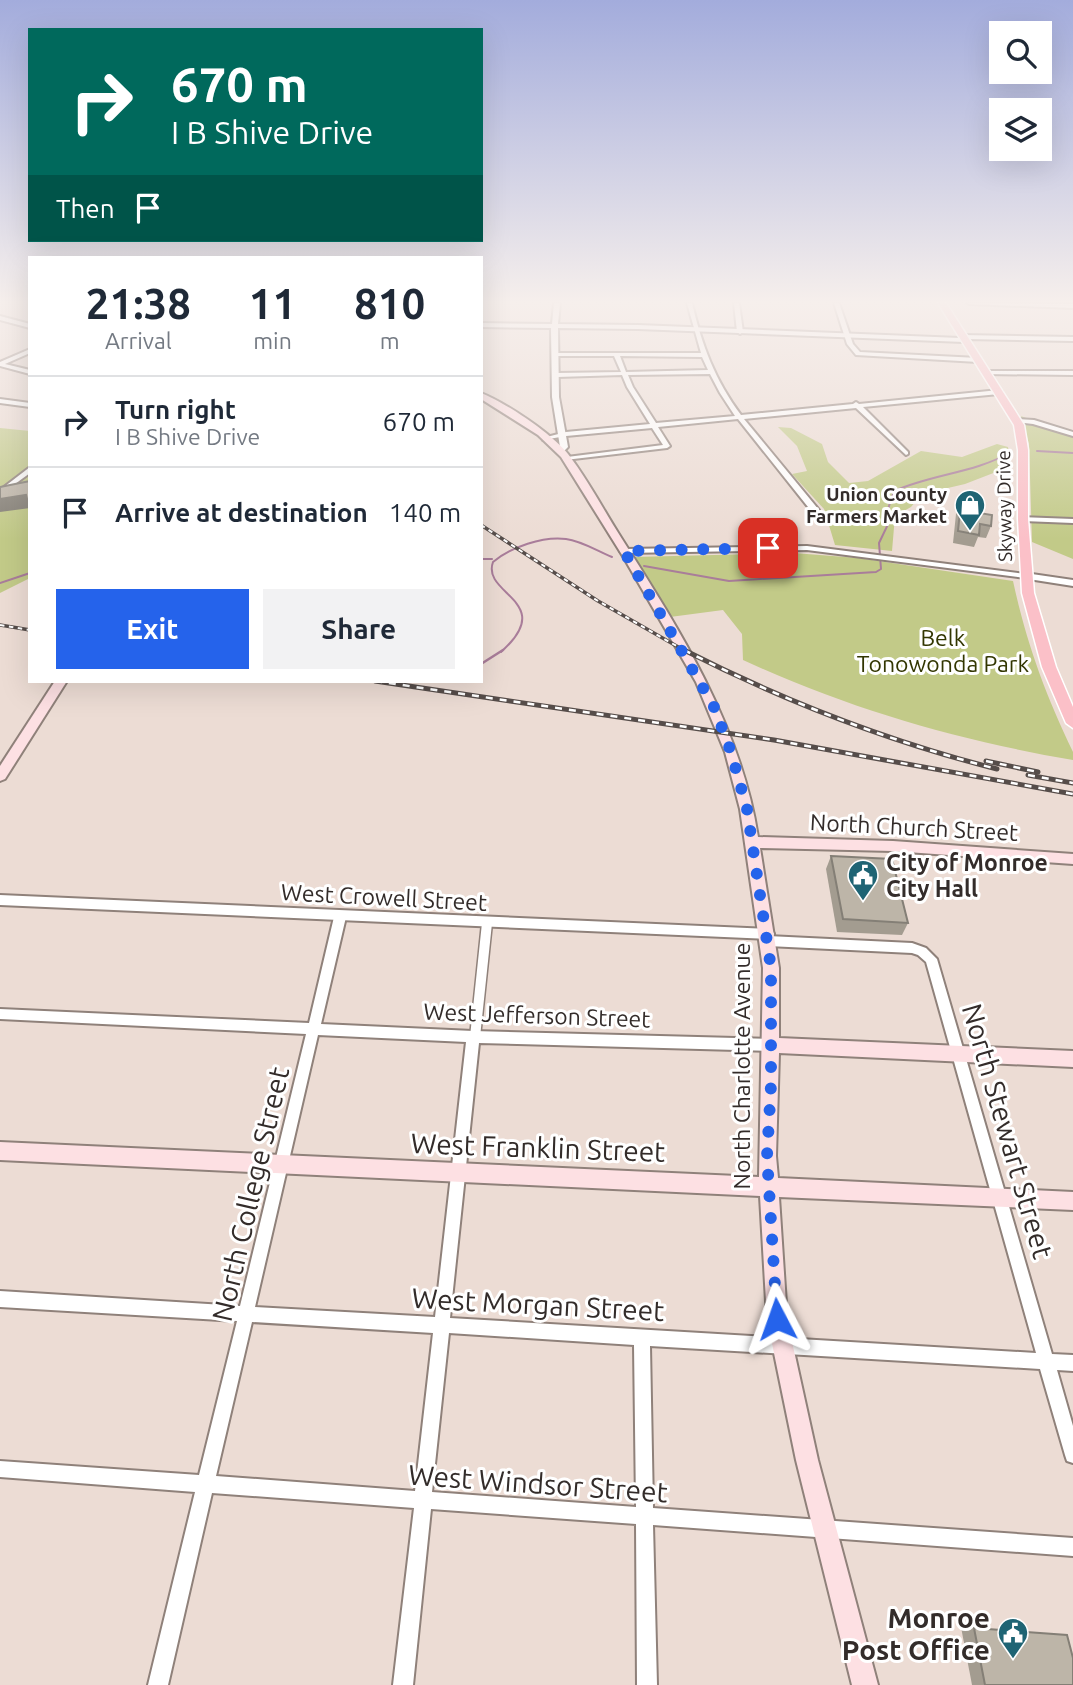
<!DOCTYPE html>
<html lang="en">
<head>
<meta charset="utf-8">
<style>
	:root { --surface:#fff; --page:#f2f2f3; --text:#1f2937; --muted:#747a83; --line:#e0e1e3; --accent:#2563eb }
	body { margin:0; font-family:Ubuntu,sans-serif; background:var(--page); color:var(--text); height:100vh; display:flex; flex-direction:column; font-size:26px; white-space:nowrap }
	* { box-sizing:border-box; margin:0 }
	p { font-size:23px; color:var(--muted) }
	.icon { flex:none; width:38px; height:38px; fill:none; stroke:currentColor; stroke-width:2; stroke-linecap:round; stroke-linejoin:round }
	.map { position:relative; flex:1; overflow:hidden }
	.sheet { position:absolute; left:28px; top:256px; width:455px; height:427px; display:flex; flex-direction:column; background:var(--surface); border-radius:0px; box-shadow:0 7px 28px #0002 }
	.sheet>* { flex:none }
	.hud { position:absolute; left:28px; top:28px; width:455px; height:214px; border-radius:0px; box-shadow:0 7px 28px #0002; background:#00695c; color:#fff; overflow:hidden }
	.fabs { position:absolute; left:989px; top:21px; display:grid; gap:14px }
	.fabs a { display:grid; place-items:center; width:63px; height:63px; border-radius:0px; background:var(--surface); box-shadow:0 7px 28px #0002; font-size:35px }
	.pin { position:absolute; display:grid; place-items:center; width:60px; height:60px; color:#fff; margin:-30px; border-radius:14px; box-shadow:0 4px 10px #0006 }
	.me { position:absolute; width:77px; margin:-38px; rotate:356deg; stroke-linejoin:round; filter:drop-shadow(0 0 5px #0008) }
	.turn { display:flex; align-items:center; gap:24px; height:147px; padding:0 28px; font-size:32px }
	.turn .icon { width:91px; height:91px; stroke-width:2.5 }
	.turn b { display:block; font-size:49px; line-height:60px }
	.then { display:flex; align-items:center; height:66px; padding:0 28px; background:#0003; gap:14px; font-size:26px }
	.eta { display:flex; justify-content:space-evenly; align-items:center; height:119px; text-align:center }
	.eta b { font-size:42px; font-weight:600; line-height:49px }
	.action { display:flex; gap:14px; margin-top:auto; padding:14px 28px }
	.action a { flex:1; height:80px; border-radius:0px; background:var(--accent); color:#fff; font-size:28px; font-weight:600; line-height:80px; text-align:center }
	.action a+a { background:var(--page); color:var(--text) }
	ul { padding:0; list-style:none }
	li { display:flex; align-items:center; gap:21px; height:91px; padding:0 28px; border-top:2px solid var(--line) }
	li div { flex:1 }
	li b { display:block; font-size:26px }
	li em { font-style:normal }
	.map>svg:first-child { display:block }
</style>
</head>
<body>
<div class="map">
<svg width="1073" height="1685" viewBox="0 0 1073 1685">
	<rect width="100%" height="100%" fill="#ecdcd4"/>
	<g fill="#c2ca88">
		<polygon points="1021,416 1073,435 1073,559 1032,542 1029,444"/>
		<polygon points="778,427 791,428 822,444 828,462 849,483 868,481 921,451 962,457 997,444 1008,447 1010,471 996,472 965,484 922,494 911,507 895,516 892,551 835,545 824,509 792,474 807,471 797,446"/>
		<polygon points="0,428 30,431 30,578 0,593"/>
		<path d="M794,553L858,558L1013,581C1027,645 1045,693 1073,752V760C956,740 850,709 743,660L742,634L723,610L670,617L634,557Z"/>
	</g>
	<g fill="none" stroke-linecap="round" stroke-linejoin="round">
		<g stroke="#a97d9a" stroke-width="2">
			<polyline points="1037,451 1073,453"/>
			<polyline points="481,559 492,559"/>
			<path d="M644,566L729,581L876,572L881,569L879,543L891,518L888,509L894,491C932,474 975,473 1011,452"/>
			<polyline points="0,583 30,573"/>
			<path d="M501,652C558,601 481,595 493,562C511,547 543,536 566,539C582,541 597,551 612,557"/>
		</g>
		<polyline stroke="#a97d9a" stroke-width="2.5" points="481,664 503,650"/>
		<g stroke="#8f817a" stroke-width="13">
			<polyline id="pedestrian" points="475,1037 487,923"/>
		</g>
		<g stroke="#8f817a" stroke-width="4">
			<g id="minor">
				<path d="M687,303H692C702,346 715,380 741,415L853,404L856,402L859,404L999,390L1002,392L999,394L863,407L908,452V454L906,455L856,408L744,419L819,510L815,512H812L738,419L658,427L670,446L667,448L565,460V458L567,457L663,445L652,428L566,436L543,440V438L566,432L650,424L627,387L622,375L557,377L554,375L557,373L621,372L614,356H555L553,355V353H701ZM620,356L702,357L708,370L626,372ZM710,374L720,393L735,416L656,423L633,387L628,375Z"/>
				<polygon points="734,303 739,303 743,332 740,334 737,332"/>
				<polygon points="834,303 839,303 853,344 860,352 978,358 981,360 978,362 856,355 847,344"/>
				<polygon points="967,303 1073,304 1073,308 969,304"/>
				<polygon points="0,316 30,324 30,328 0,320"/>
				<polygon points="30,349 30,353 5,364 30,370 30,374 0,366 0,362"/>
				<polygon points="986,371 1073,371 1073,375 984,374 984,372"/>
				<polygon points="0,399 30,403 30,407 0,403"/>
				<polygon points="1017,419 1034,420 1073,432 1073,436 1033,424 1015,422 1014,421"/>
				<polygon points="30,467 30,473 0,495 0,490"/>
				<polygon points="1020,517 1073,519 1073,523 1023,521 1019,519"/>
				<polygon points="807,546 1025,574 1029,576 1025,578 807,550 624,553 620,551 624,549"/>
				<path d="M340,912L344,914L346,917L321,1024L473,1031L772,1039L776,1041L778,1045L776,1049L772,1051L479,1043L450,1318L1036,1353L926,962L918,955L912,953L768,946L764,944L762,941L764,938L768,936L912,943L926,948L937,959L1052,1354L1073,1355V1371L1057,1370L1073,1426V1463L1067,1461L1065,1455L1040,1369L650,1346L653,1508L1073,1538V1556L653,1525L657,1685H637L636,1524L431,1509L413,1685H393L414,1508L212,1493L168,1685H148L195,1492L0,1477V1461L199,1475L237,1321L0,1307V1291L240,1306L306,1034L0,1019V1009L309,1023L334,917L336,914ZM318,1035L466,1042L435,1317L255,1307ZM252,1322L433,1333L415,1491L216,1476ZM449,1333L634,1345L636,1507L432,1492Z"/>
			</g>
		</g>
		<g stroke="#8f817a" stroke-width="4">
			<g id="tertiary">
				<polygon points="554,303 560,303 558,324 638,325 960,338 962,335 1073,337 1073,341 966,339 964,342 638,329 558,328 559,397 568,447 562,453 558,451 560,447 552,397 551,328 481,327 481,323 552,324"/>
				<polygon points="1025,573 1073,580 1073,586 1022,578 1020,576"/>
				<polygon points="0,895 767,929 772,930 774,934 772,938 767,939 0,905"/>
			</g>
		</g>
		<g stroke="#8f817a" stroke-width="4">
			<g id="secondary">
				<path d="M481,393C506,403 551,433 568,454C588,480 604,511 622,539C681,632 741,727 758,837L893,841L1073,854V864L893,851L760,848L779,968V1038L1073,1051V1067L779,1053L776,1156L778,1178L1073,1192V1210L779,1197L787,1319L818,1460L878,1685H852L796,1460L767,1319L760,1196L0,1160V1142L759,1177L763,968L740,809L725,752L696,682L624,558L561,457L538,435L481,399Z"/>
				<polygon points="55,681 67,681 5,779 0,781 0,766"/>
			</g>
		</g>
		<g stroke="#fff" stroke-width="3">
			<polygon id="primary" points="938,303 946,303 1024,425 1028,450 1028,519 1034,593 1056,667 1073,707 1073,728 1066,723 1042,667 1022,593 1018,519 1018,450 1014,425"/>
		</g>
		<use href="#pedestrian" stroke="#fff" stroke-width="10"/>
		<use href="#minor" fill="#fff" fill-rule="evenodd"/>
		<use href="#tertiary" fill="#fff" fill-rule="evenodd"/>
		<use href="#secondary" fill="#fde0e3" fill-rule="evenodd"/>
		<use href="#primary" fill="#fbc0c8" fill-rule="evenodd"/>
		<g stroke="#564d4a" stroke-width="3.5">
			<g id="rail-far1">
				<polyline points="481,525 598,601 687,652"/>
				<polyline points="0,625 30,630"/>
			</g>
		</g>
		<g stroke="#564d4a" stroke-width="5">
			<g id="rail">
				<path d="M684,650C784,701 887,741 997,769"/>
				<polyline points="375,681 774,740 1073,794"/>
				<polyline points="986,761 1038,772"/>
				<polyline points="1028,775 1073,783"/>
			</g>
		</g>
		<use href="#rail-far1" stroke="#fff" stroke-width="2" stroke-dasharray="4.5" stroke-linecap="butt"/>
		<use href="#rail" stroke="#fff" stroke-width="2.5" stroke-dasharray="7" stroke-linecap="butt"/>
	</g>
	<g fill="#a39c90">
		<polygon points="961,501 979,513 991,526 986,538 978,537 974,547 953,543 956,514"/>
		<polygon points="831,856 908,923 902,935 837,932 826,869"/>
		<polygon points="961,1627 974,1628 1073,1685 972,1685"/>
	</g>
	<polygon fill="#847f76" points="26,495 30,502 30,508 0,512 0,499"/>
	<g fill="#bdb5a8" stroke="#847f76" stroke-width="2">
		<polygon points="30,481 30,502 28,503 26,495 0,499 0,487"/>
		<polygon points="961,501 979,504 979,513 992,515 991,526 980,524 979,535 958,531"/>
		<polygon points="831,856 892,859 908,923 843,919"/>
		<polygon points="974,1628 1067,1635 1073,1658 1073,1685 985,1685"/>
	</g>
	<linearGradient id="sky" x2="0" y2="1"><stop stop-color="#a3acdc"/><stop offset="0.56" stop-color="#f6efec"/><stop offset="1" stop-color="#f6efec" stop-opacity="0"/></linearGradient>
	<rect width="1073" height="539" fill="url(#sky)"/>
	<g fill="none" stroke-linecap="round" stroke-linejoin="round">
		<polyline stroke="#2563eb" stroke-width="12" stroke-dasharray="0 21.6" points="768,548 624,551 714,707 731,752 747,809 771,968 771,1085 767,1156 777,1319"/>
	</g>
	<defs>
		<g id="shop-pin" transform="scale(1.575)"><path d="M0 17L-7.5 6A9.5 9.5 0 1 1 7.5 6Z" fill="#1e6474" stroke="#fff"/><path d="M-5-2.5h2.3a2.7 3.5 0 0 1 5.4 0H5L5.5 6h-11ZM-1.5-2.5h3a1.5 2.3 0 0 0-3 0Z" fill="#fff"/></g>
		<g id="civic-pin" transform="scale(1.575)"><path d="M0 17L-7.5 6A9.5 9.5 0 1 1 7.5 6Z" fill="#1e6474" stroke="#fff"/><path d="M-.6-6.5H3V-4.5H.6V-3L4-1V1h2V6H-6V1h2V-1L-.6-3ZM-1.2 2.5V6h2.4V2.5Z" fill="#fff"/></g>
	</defs>
	<g fill-rule="evenodd">
		<use href="#shop-pin" x="970" y="505"/>
		<use href="#civic-pin" x="863" y="875"/>
		<use href="#civic-pin" x="1013" y="1633"/>
	</g>
	<g text-anchor="middle" dominant-baseline="central" stroke-width="6" stroke-linejoin="round" paint-order="stroke">
		<g font-size="19" font-weight="bold" fill="#332c2a" stroke="#fff" text-anchor="end">
			<text x="947" y="494">Union County<tspan x="947" dy="22">Farmers Market</tspan></text>
		</g>
		<g font-size="19" fill="#332c2a" stroke="#fff">
			<text transform="translate(1004 506) rotate(-91)">Skyway Drive</text>
		</g>
		<g font-size="23" fill="#323601" stroke="#fff">
			<text x="943" y="637">Belk<tspan x="943" dy="26">Tonowonda Park</tspan></text>
		</g>
		<g font-size="23" fill="#332c2a" stroke="#fff">
			<text transform="translate(914 827) rotate(3)">North Church Street</text>
			<text transform="translate(384 897) rotate(3)">West Crowell Street</text>
			<text transform="translate(537 1015) rotate(2)">West Jefferson Street</text>
			<text transform="translate(741 1066) rotate(-90)">North Charlotte Avenue</text>
		</g>
		<g font-size="23" font-weight="bold" fill="#332c2a" stroke="#fff" text-anchor="start">
			<text x="886" y="862">City of Monroe<tspan x="886" dy="26">City Hall</tspan></text>
		</g>
		<g font-size="28" fill="#332c2a" stroke="#fff">
			<text transform="translate(1008 1131) rotate(74)">North Stewart Street</text>
			<text transform="translate(538 1147) rotate(2)">West Franklin Street</text>
			<text transform="translate(250 1194) rotate(-77)">North College Street</text>
			<text transform="translate(538 1304) rotate(3)">West Morgan Street</text>
			<text transform="translate(538 1483) rotate(4)">West Windsor Street</text>
		</g>
		<g font-size="28" font-weight="bold" fill="#332c2a" stroke="#fff" text-anchor="end">
			<text x="990" y="1617">Monroe<tspan x="990" dy="32">Post Office</tspan></text>
		</g>
	</g>
</svg>
<div class="fabs">
<a><svg class="icon" aria-label="search" viewBox="0 0 24 24"><circle cx="10" cy="10" r="6"/><path d="M15 15l6 6"/></svg></a>
<a><svg class="icon" aria-label="layers" viewBox="0 0 24 24"><path d="M12 4l9 5-9 5-9-5zM3 14l9 5 9-5"/></svg></a>
</div>
<div class="pin" style="left:768px;top:548px;background:#d93025"><svg class="icon" aria-label="arrive" viewBox="0 0 24 24"><path d="M6 21V4h12l-3 4 3 4H6"/></svg></div>
<svg class="me" style="left:777px;top:1319px" viewBox="-20 -20 40 40"><path d="M0-17L14 15 0 8-14 15z" fill="#2563eb" stroke="#fff" stroke-width="4"/></svg>
<div class="hud">
<div class="turn"><svg class="icon" aria-label="right" viewBox="0 0 24 24"><path d="M7 20v-9h11M14 6l5 5-5 5"/></svg><div><b>670 m</b>I B Shive Drive</div></div>
<div class="then">Then<svg class="icon" aria-label="arrive" viewBox="0 0 24 24"><path d="M6 21V4h12l-3 4 3 4H6"/></svg></div>
</div>
<section class="sheet">
<div class="eta">
<div><b>21:38</b><p>Arrival</p></div>
<div><b>11</b><p>min</p></div>
<div><b>810</b><p>m</p></div>
</div>
<ul>
<li><svg class="icon" aria-label="right" viewBox="0 0 24 24"><path d="M7 20v-9h11M14 6l5 5-5 5"/></svg><div><b>Turn right</b><p>I B Shive Drive</p></div><em>670 m</em></li>
<li><svg class="icon" aria-label="arrive" viewBox="0 0 24 24"><path d="M6 21V4h12l-3 4 3 4H6"/></svg><div><b>Arrive at destination</b></div><em>140 m</em></li>
</ul>
<div class="action"><a>Exit</a><a>Share</a></div>
</section>
</div>
</body>
</html>
